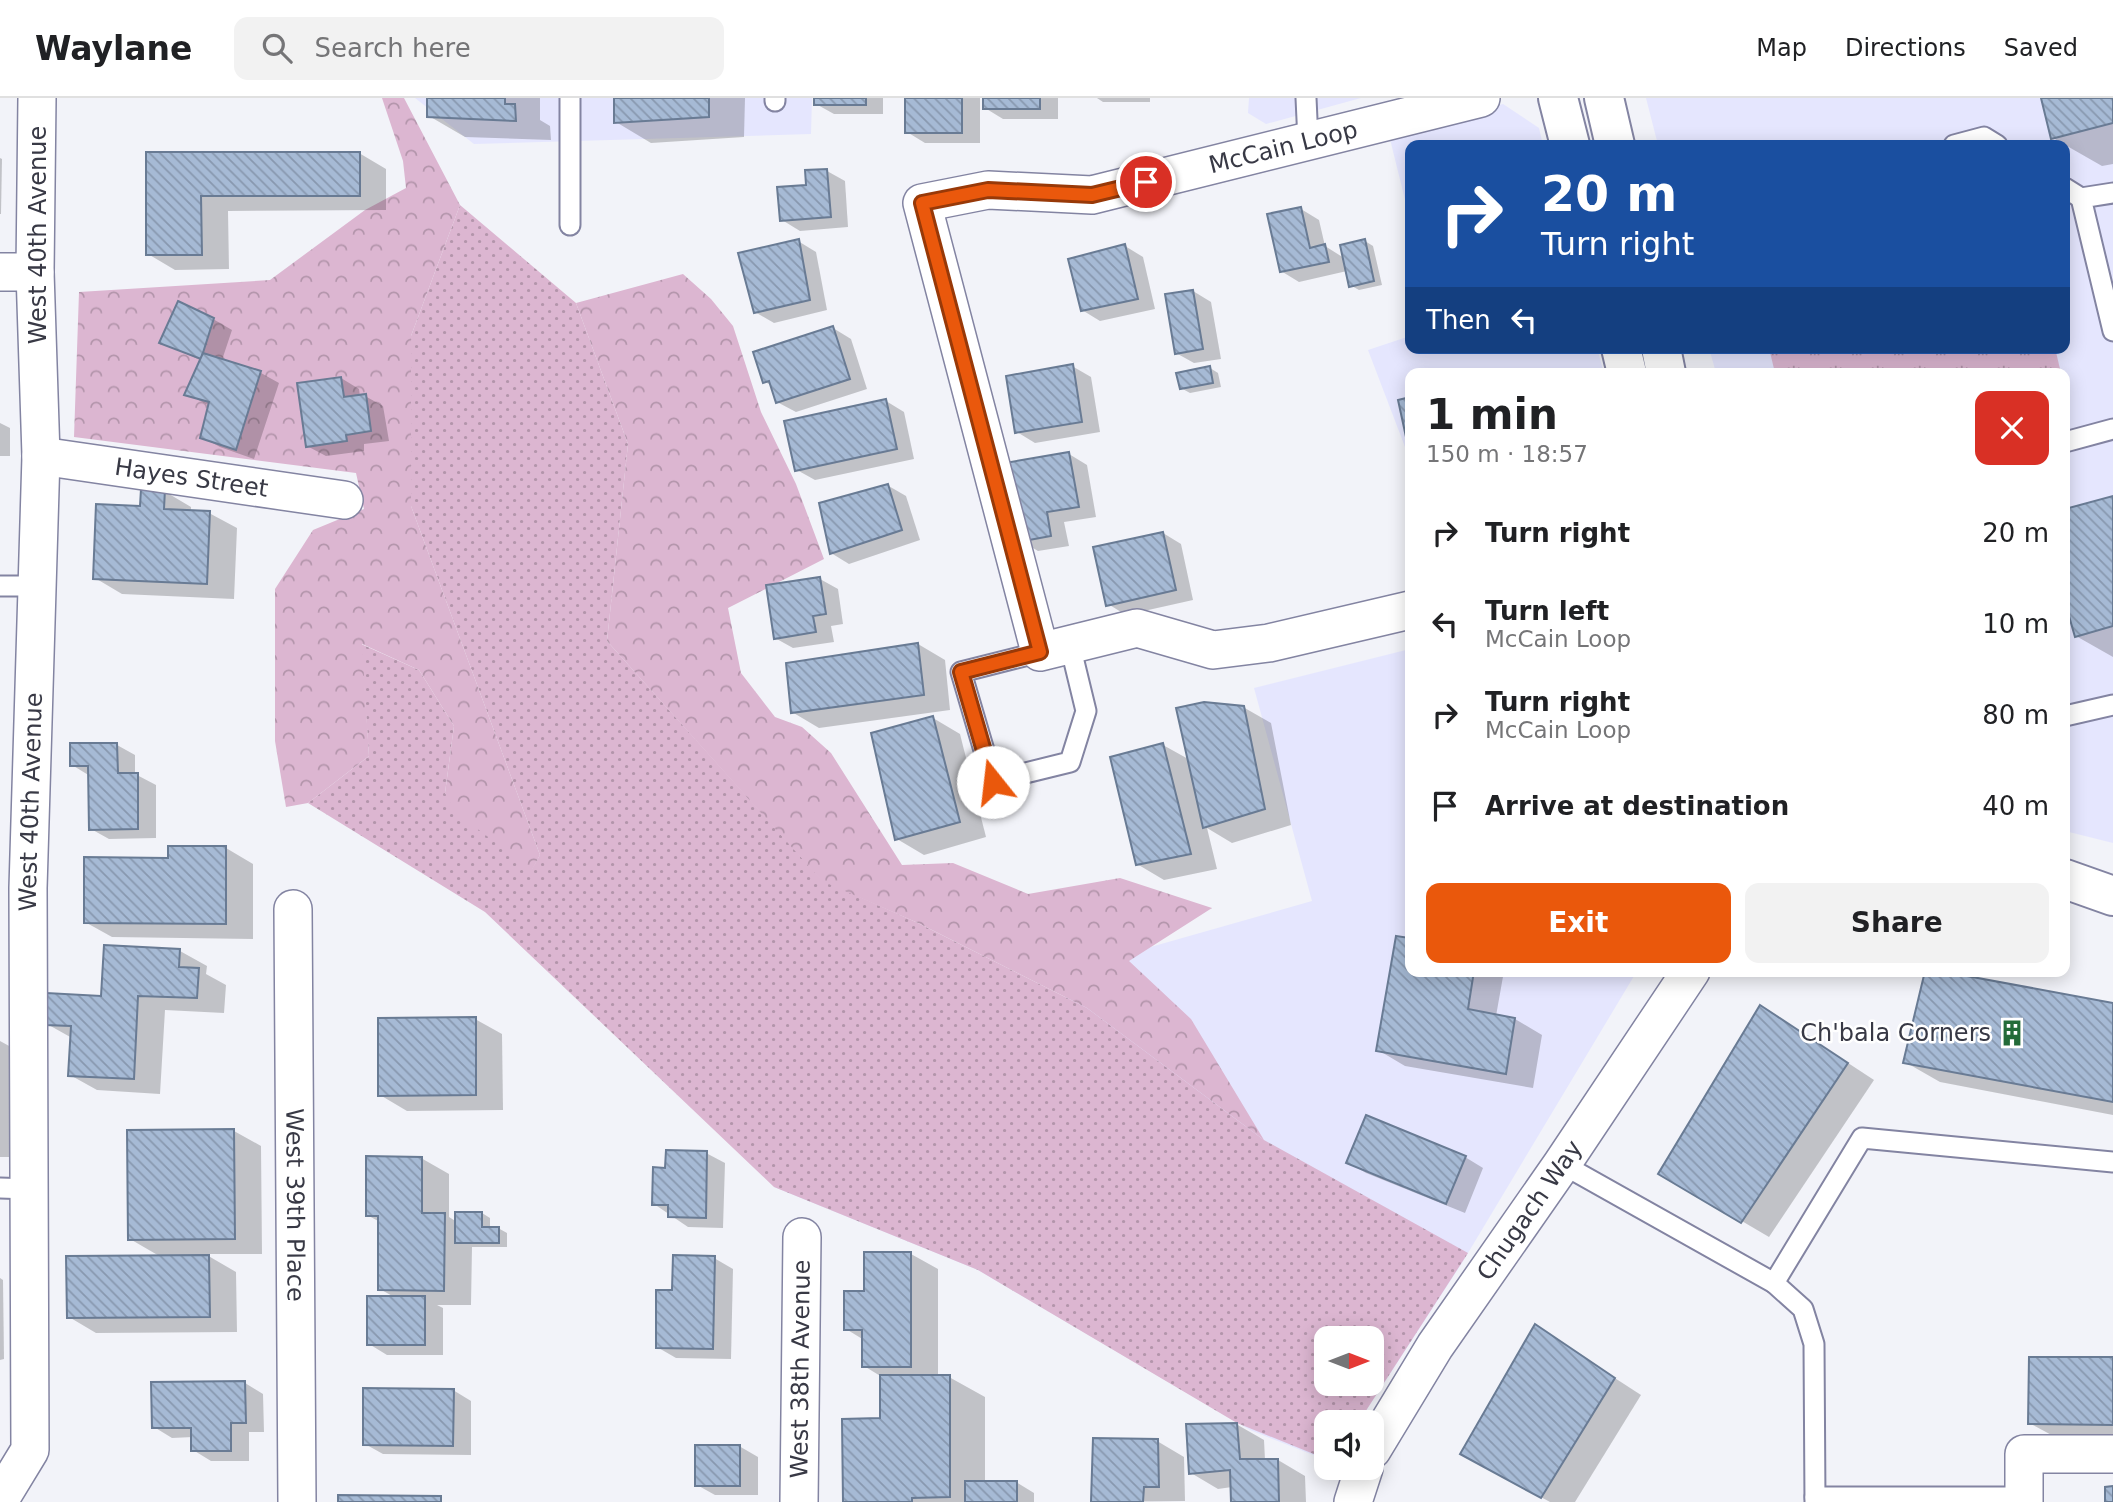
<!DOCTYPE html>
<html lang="en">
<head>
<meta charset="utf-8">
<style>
	:root { --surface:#fff; --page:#f2f2f2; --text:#202124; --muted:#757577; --line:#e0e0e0; --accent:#ea580c }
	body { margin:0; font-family:"DejaVu Sans",sans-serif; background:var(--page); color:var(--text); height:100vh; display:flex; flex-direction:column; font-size:26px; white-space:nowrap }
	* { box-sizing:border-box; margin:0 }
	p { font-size:23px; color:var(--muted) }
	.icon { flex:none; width:38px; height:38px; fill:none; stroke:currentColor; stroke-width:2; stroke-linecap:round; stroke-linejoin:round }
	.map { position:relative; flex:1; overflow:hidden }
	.side { position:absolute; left:1405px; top:270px; width:665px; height:609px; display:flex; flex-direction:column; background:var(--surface); border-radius:14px; box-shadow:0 4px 18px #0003 }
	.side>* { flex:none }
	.hud { position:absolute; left:1405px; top:42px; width:665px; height:214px; border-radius:14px; box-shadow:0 4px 18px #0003; background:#1a4fa0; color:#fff; overflow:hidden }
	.needle { width:46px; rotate:90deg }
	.controls { position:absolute; left:1314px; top:1228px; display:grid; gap:14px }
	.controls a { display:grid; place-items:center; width:70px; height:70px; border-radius:14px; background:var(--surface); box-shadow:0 4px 18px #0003; font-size:35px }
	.pin { position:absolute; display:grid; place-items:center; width:60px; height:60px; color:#fff; margin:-30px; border:4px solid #fff; border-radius:50%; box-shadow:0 2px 7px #0007 }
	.me { position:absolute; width:77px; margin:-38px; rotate:344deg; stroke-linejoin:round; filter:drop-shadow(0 0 5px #0008) }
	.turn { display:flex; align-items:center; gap:24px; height:147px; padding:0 21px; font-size:32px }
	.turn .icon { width:91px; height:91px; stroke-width:2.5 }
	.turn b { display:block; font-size:49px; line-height:60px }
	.then { display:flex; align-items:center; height:66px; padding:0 21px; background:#0003; gap:14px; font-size:26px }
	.round { display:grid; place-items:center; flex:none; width:74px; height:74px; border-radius:14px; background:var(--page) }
	.summary { display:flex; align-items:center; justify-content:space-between; height:119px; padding:0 21px }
	h1 { font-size:42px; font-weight:800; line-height:52px }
	.cta { display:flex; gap:14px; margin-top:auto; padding:14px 21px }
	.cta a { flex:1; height:80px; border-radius:14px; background:var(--accent); color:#fff; font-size:28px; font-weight:800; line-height:80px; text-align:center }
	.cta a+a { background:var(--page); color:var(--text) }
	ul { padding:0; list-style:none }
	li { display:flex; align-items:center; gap:21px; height:91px; padding:0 21px }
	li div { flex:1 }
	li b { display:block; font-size:26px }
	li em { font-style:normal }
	header { display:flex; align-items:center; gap:42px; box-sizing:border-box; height:98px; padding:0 35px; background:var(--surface); border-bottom:2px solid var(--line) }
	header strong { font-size:33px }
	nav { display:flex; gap:38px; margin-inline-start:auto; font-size:24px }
	.search { width:490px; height:63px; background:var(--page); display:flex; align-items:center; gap:18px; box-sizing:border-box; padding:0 24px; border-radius:14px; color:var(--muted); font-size:26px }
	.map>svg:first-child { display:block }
</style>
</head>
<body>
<header>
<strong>Waylane</strong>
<div class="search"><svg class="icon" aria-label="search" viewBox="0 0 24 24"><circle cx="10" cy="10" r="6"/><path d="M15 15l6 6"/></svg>Search here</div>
<nav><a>Map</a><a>Directions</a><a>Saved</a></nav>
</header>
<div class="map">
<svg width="2113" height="1404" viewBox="0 0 2113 1404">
	<defs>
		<pattern id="grass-dots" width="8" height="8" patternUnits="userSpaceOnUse" patternTransform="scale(1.75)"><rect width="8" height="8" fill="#dcb6d1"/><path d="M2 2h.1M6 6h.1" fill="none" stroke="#b395ab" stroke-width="1.8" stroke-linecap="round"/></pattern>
		<pattern id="forest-crowns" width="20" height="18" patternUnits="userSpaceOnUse" patternTransform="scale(1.75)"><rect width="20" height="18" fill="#dcb6d1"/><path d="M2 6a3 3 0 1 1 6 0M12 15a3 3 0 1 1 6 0" fill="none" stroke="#b395ab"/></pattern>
		<pattern id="park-tufts" width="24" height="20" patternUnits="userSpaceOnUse" patternTransform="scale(1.75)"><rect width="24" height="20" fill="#dcb6d1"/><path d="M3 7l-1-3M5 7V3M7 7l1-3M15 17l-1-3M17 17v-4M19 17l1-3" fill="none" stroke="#b395ab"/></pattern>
		<pattern id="building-back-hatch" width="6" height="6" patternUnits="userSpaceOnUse" patternTransform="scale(1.75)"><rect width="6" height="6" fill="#a6bad5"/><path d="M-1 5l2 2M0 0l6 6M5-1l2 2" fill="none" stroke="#8898af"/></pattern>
	</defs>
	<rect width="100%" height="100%" fill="#f2f3f9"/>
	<g fill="#e5e6fe" fill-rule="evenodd">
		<polygon points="415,0 812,0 811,36 474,46"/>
		<polygon points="1249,0 1361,0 1266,26 1248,15"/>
		<polygon points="1646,0 2113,0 2113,745 2065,733 2065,275 1716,275 1709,250 2065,250 2065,47 1658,47"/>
		<polygon points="1503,6 1539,30 1543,47 1410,47 1410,122 1388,33"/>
		<polygon points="1410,238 1410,250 1597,250 1604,275 1410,275 1410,362 1368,252"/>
		<path d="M1410,551V873H1637L1462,1165L1358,1325H1326V1362L1250,1332L978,1172L774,1089L1133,854L1312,803L1254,590ZM1326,1241H1372V1286H1326Z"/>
	</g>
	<path fill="url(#grass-dots)" fill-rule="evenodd" d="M460,107L576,205L628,346L607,543L822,782L918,825L1087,910L1264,1042L1468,1155L1358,1325H1326V1361L1237,1325L978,1172L774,1089L485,814L308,705L369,658L361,546L419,572L454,628L445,695L532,771L540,757L411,408V238ZM1326,1241H1372V1286H1326Z"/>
	<g fill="url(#forest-crowns)">
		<polygon points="382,0 404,0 460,107 411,238 411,408 540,757 532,772 455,714 445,695 454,628 419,572 362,546 369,658 308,705 286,709 275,643 275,491 313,432 364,411 356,375 74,339 79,194 270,182 365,112 406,90 403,63"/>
		<polygon points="683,176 711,201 733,228 761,314 796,386 824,461 728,510 741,575 775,619 802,629 831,655 902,767 953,765 1028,796 1120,780 1212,810 1129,863 1191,921 1264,1042 1087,910 918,825 822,783 607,543 628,346 576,205"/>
	</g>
	<polygon fill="url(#park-tufts)" points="1769,250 2055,250 2061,275 1775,275"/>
	<g fill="#0003">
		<polygon points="429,0 540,0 540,22 550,28 551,42 465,39 429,18"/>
		<polygon points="616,0 745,0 744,39 651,45 616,24"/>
		<polygon points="816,0 883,0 883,16 834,16 816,6"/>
		<polygon points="907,0 980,0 980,45 925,45 907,34"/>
		<polygon points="985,0 1058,0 1058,21 1003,21 985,10"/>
		<polygon points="1097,0 1150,0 1150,4 1103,4"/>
		<polygon points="2042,0 2113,0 2113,66 2102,68 2053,40"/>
		<polygon points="359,55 386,71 386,112 228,113 229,171 175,172 148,156 148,56"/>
		<polygon points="0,60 2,61 1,116 0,116"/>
		<polygon points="827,73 845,83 848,129 800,133 782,122"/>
		<polygon points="1301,111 1319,122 1325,148 1344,160 1365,143 1373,148 1382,187 1359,192 1350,187 1347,173 1299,184 1281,173"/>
		<polygon points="798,143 816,154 827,212 774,225 755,214"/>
		<polygon points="1125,148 1143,159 1155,211 1100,223 1082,212"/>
		<polygon points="1193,193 1211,204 1221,261 1194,265 1176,255"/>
		<polygon points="213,221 232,232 222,262 261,275 279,285 254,361 220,349 202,339 210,308 187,296 202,263 161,244"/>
		<polygon points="833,230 851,241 867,291 796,314 777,304 773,288 765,284"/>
		<polygon points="1072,268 1091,279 1100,334 1035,345 1017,334"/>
		<polygon points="1210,270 1218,275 1221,289 1190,295 1181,290"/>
		<polygon points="341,280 359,291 360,299 365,298 383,308 389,343 364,346 364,353 326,358 307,348"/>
		<polygon points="886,303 904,314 914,361 815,382 797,372"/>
		<polygon points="0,325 10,330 10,358 0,358"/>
		<polygon points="1069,356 1087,367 1096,419 1064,424 1069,448 1038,453 1020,442"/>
		<polygon points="887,387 906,398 920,442 849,466 831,455"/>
		<polygon points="164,393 191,409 191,414 209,415 237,430 234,501 122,496 95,480 142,410"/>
		<polygon points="2113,399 2113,559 2076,538 2070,517 2065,514 2065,413"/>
		<polygon points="1163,435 1181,446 1193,502 1126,517 1108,506"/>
		<polygon points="820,481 838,491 843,526 831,528 834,544 793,550 775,540"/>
		<polygon points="918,546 945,562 950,612 819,630 792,614"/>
		<polygon points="1243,609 1271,625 1291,727 1232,745 1207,730 1217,771 1164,782 1137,766 1163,647 1190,662"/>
		<polygon points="933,620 960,636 986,739 924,757 897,741"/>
		<polygon points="117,647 135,657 135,676 156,687 156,740 109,741 91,731 90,678 72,667"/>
		<polygon points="226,750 253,766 253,841 112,839 85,824 170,761"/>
		<polygon points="1398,840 1410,842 1410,873 1504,873 1496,918 1515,921 1542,937 1533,990 1405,968 1378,952"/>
		<polygon points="180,853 207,868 206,876 226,887 224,915 165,912 160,996 97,992 70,977 72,940 47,926 102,900"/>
		<polygon points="2113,907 2113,1017 1940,984 1905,964"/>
		<polygon points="475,921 502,936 503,1012 407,1013 380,997"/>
		<polygon points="1787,925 1874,982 1769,1139 1660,1075"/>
		<polygon points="0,943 11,949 10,1059 0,1059"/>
		<polygon points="234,1033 261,1048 262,1156 205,1156 236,1174 237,1234 96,1235 69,1219 161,1159 130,1141"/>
		<polygon points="706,1055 725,1065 723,1130 688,1129 654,1106 667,1071"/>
		<polygon points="1465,1059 1483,1070 1465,1115 1366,1075 1348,1064"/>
		<polygon points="421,1060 449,1076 449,1119 457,1124 482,1115 490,1120 490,1130 498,1130 507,1135 507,1149 472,1149 471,1207 437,1207 443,1210 443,1257 387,1257 369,1246 394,1199 380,1191 380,1124 367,1117"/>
		<polygon points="866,1156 911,1156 938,1171 938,1279 949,1279 985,1299 985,1385 1016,1384 1034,1395 1034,1404 845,1404 882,1322 882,1279 864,1268 864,1242 846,1231 866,1195"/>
		<polygon points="714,1160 733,1171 731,1261 676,1260 657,1249 674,1194"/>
		<polygon points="0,1180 3,1182 4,1261 0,1262"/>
		<polygon points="1536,1229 1641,1297 1575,1404 1550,1404 1490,1371"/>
		<polygon points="2113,1261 2113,1341 2057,1340 2029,1325"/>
		<polygon points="245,1285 263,1296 264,1334 249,1334 249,1363 211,1363 193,1352 193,1339 172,1340 154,1329"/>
		<polygon points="453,1292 471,1303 471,1357 383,1356 365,1346"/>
		<polygon points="1236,1326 1264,1342 1265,1362 1278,1362 1305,1378 1306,1404 1233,1404 1232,1389 1218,1391 1191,1375"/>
		<polygon points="1157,1343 1184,1359 1185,1403 1093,1404"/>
		<polygon points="739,1348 758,1359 758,1397 715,1397 697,1387"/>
	</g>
	<g fill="url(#building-back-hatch)" stroke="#697b94" stroke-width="2">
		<polygon points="427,0 505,0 505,6 515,6 516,23 427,19"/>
		<polygon points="614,0 709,0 709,19 614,25"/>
		<rect x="814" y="0" width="52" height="7"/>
		<rect x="905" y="0" width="57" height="35"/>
		<rect x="983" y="0" width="57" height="11"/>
		<polygon points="2041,0 2113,0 2113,25 2051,41"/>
		<polygon points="146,54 360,54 360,98 201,98 202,157 146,157"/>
		<polygon points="827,71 831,119 780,123 777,89 806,87 805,72"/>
		<polygon points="1301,109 1310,150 1325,146 1329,164 1280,174 1267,116"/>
		<polygon points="799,141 810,202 754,215 738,155"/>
		<polygon points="1365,141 1374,183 1349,189 1340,147"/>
		<polygon points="1125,146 1138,201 1081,213 1068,161"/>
		<polygon points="1193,192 1203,251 1175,256 1165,196"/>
		<polygon points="178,203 214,220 201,261 159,245"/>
		<polygon points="833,228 850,281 776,305 769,283 763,285 753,254"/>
		<polygon points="203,255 261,273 236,352 200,340 209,304 184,297"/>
		<polygon points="1073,266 1082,324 1015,335 1006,278"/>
		<polygon points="1210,268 1213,285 1180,291 1176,275"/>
		<polygon points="341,279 344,299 366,296 371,333 346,337 347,343 306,349 297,285"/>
		<polygon points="1410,299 1410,338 1406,339 1398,302"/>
		<polygon points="886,301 897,351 795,373 784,323"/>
		<polygon points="1069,354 1079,409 1047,414 1051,438 1018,444 1005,365"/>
		<polygon points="888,386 902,432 830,456 819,405"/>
		<polygon points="141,391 165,391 164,411 210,413 207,486 93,481 96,406 140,408"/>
		<polygon points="2113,398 2113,528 2075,539 2065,504 2065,411"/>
		<polygon points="1163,434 1176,492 1106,508 1093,449"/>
		<polygon points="820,479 826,516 813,518 816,534 774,541 766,487"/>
		<polygon points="918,545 924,597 791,615 786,565"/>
		<polygon points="1204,604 1244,608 1265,711 1203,730 1176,610"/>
		<polygon points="933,618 960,724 895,742 871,635"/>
		<polygon points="70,645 117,645 118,675 138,675 138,731 89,732 88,668 70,668"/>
		<polygon points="1163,645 1191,756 1136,767 1110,659"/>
		<polygon points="168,748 226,748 226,826 84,825 84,759 168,760"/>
		<polygon points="1396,838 1410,840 1410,873 1474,873 1468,911 1515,920 1506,976 1376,953"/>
		<polygon points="104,847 180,851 179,869 199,870 197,900 138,898 134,981 68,978 71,928 45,927 47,895 101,898"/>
		<polygon points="1925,873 1940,873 2113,905 2113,1004 1903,965"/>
		<polygon points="1760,907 1848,965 1741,1125 1658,1076"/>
		<polygon points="476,919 476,997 378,998 378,920"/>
		<polygon points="1366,1017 1466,1058 1446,1106 1346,1065"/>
		<polygon points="234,1031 235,1141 128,1142 127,1032"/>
		<polygon points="666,1052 707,1053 706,1120 668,1119 668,1107 652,1107 653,1069 665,1070"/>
		<polygon points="366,1058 422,1059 422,1115 445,1115 444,1193 378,1192 378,1118 366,1118"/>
		<polygon points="455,1114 482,1114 482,1129 499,1129 499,1145 455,1145"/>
		<polygon points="864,1154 911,1154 911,1269 862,1269 862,1232 844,1232 844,1193 864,1193"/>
		<polygon points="209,1157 210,1219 67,1220 66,1158"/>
		<polygon points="673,1157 715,1158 713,1251 656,1250 656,1192 672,1192"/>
		<rect x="367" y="1198" width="58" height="49"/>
		<polygon points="1535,1226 1615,1280 1541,1400 1460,1356"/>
		<polygon points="2029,1259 2113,1259 2113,1327 2028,1326"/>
		<polygon points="880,1277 950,1277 950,1399 912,1400 912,1404 843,1404 842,1321 880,1320"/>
		<polygon points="245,1283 246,1325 231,1325 231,1353 191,1353 191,1330 152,1330 151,1284"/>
		<polygon points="363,1290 454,1291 453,1348 363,1347"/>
		<polygon points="1237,1325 1240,1361 1278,1361 1279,1404 1231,1404 1230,1372 1189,1376 1186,1326"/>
		<polygon points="1093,1340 1158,1341 1159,1389 1144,1389 1143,1404 1091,1404"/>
		<rect x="695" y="1347" width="45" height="41"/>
		<rect x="965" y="1383" width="52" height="21"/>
		<polygon points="2113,1388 2113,1404 2105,1404 2105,1389"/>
		<polygon points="338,1397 441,1398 441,1404 338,1404"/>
	</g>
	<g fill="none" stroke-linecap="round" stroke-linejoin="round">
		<g stroke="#8384a2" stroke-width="23">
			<g id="service">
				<polyline points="570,0 570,127"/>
				<polyline points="1306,0 1308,43"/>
				<polyline points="775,3 775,0"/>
				<polyline points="1954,47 1984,39 1997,47"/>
				<polyline points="2065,90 2081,100"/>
				<polyline points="2113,95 2081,100 2113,233"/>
				<polyline points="2065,344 2113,331"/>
				<polyline points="0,488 37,488"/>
				<polyline points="1040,554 961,574 993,683 1070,664 1086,613 1070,547"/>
				<polyline points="2065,618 2113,607"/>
				<polyline points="1562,1066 1774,1185 1862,1040 2113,1064"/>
				<polyline points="0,1090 29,1091"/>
				<polyline points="1774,1185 1803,1211 1814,1246 1815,1404"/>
				<polyline points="1815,1399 2024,1399"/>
			</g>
		</g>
		<g stroke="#8384a2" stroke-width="40">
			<g id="minor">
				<polyline points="0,174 35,174"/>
				<path id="s1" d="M41,358L344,402"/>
				<path id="s2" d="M1410,512L1269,545L1213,552L1137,530L1040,554L922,105L988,92L1092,97L1481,0"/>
				<path id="s3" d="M293,811L297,1404"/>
				<path id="s4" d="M1372,1352L1435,1248L1562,1066L1691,873"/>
				<path id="s5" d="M0,1398H2L30,1352L28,790L41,358L35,174L37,0"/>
				<path id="s6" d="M799,1404L802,1139"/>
				<polyline points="1353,1404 1364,1370"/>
				<polyline points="2024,1404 2024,1356 2113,1356"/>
			</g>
		</g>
		<g stroke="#8384a2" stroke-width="42">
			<g id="secondary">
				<polyline points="1558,0 1570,47"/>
				<polyline points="1604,0 1615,47"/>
				<polyline points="1621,250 1627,275"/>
				<polyline points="1661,250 1666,275"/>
				<polyline points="2065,781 2113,798"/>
			</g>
		</g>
		<use href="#service" stroke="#fff" stroke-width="19"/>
		<use href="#minor" stroke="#fff" stroke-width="37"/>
		<use href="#secondary" stroke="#fff" stroke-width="38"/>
	</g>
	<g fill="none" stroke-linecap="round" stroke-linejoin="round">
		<g stroke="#983908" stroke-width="18">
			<polyline id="route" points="993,684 961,574 1040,554 922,105 988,92 1092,97 1146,84"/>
		</g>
		<use href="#route" stroke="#ea580c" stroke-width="12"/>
	</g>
	<defs>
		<g id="building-bare" transform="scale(2.1)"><path d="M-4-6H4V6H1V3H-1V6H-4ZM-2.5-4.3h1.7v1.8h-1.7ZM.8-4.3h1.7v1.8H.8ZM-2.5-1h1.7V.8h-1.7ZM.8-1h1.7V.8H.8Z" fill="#236b39" stroke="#fff" stroke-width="2.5" paint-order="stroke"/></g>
	</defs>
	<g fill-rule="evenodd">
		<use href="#building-bare" x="2012" y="935"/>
	</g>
	<g text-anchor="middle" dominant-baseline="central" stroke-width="5" stroke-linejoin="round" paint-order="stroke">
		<g font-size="24" fill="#383945" stroke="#fff">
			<text stroke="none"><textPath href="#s2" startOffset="1213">McCain Loop</textPath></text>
			<text transform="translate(38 137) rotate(-90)">West 40th Avenue</text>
			<text stroke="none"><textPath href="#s1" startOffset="152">Hayes Street</textPath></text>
			<text stroke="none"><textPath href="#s5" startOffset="704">West 40th Avenue</textPath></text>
			<text stroke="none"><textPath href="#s3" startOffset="296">West 39th Place</textPath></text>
			<text stroke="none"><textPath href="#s4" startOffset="287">Chugach Way</textPath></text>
			<text stroke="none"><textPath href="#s6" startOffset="133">West 38th Avenue</textPath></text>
		</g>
		<g font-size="24" fill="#383945" stroke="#fff" text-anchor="end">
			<text x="1991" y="935">Ch'bala Corners</text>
		</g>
	</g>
</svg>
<div class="controls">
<a><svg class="needle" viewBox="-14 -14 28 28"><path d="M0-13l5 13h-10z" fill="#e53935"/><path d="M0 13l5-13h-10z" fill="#757577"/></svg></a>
<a><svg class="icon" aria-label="sound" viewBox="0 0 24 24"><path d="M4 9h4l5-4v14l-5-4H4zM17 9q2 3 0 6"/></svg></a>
</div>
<div class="pin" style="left:1146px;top:84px;background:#d93025"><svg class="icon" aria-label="arrive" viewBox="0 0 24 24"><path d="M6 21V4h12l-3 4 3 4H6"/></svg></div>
<svg class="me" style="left:993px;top:684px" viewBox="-20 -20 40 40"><circle r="19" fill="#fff"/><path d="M0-13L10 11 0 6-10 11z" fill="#ea580c"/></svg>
<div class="hud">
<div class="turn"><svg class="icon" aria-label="right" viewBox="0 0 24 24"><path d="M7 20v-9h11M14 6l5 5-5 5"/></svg><div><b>20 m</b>Turn right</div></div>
<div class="then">Then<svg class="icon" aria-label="left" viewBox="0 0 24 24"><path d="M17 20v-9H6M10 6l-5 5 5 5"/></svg></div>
</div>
<section class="side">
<div class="summary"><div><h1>1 min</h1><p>150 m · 18:57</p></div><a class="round" style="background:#d93025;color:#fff"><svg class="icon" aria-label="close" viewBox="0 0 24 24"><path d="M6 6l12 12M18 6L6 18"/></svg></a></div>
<ul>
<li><svg class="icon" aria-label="right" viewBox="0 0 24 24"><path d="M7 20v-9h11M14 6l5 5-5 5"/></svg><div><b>Turn right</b></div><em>20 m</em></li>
<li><svg class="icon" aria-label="left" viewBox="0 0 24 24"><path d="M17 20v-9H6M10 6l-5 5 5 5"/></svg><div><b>Turn left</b><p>McCain Loop</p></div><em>10 m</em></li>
<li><svg class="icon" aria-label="right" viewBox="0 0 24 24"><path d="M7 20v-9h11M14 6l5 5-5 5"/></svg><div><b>Turn right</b><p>McCain Loop</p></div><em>80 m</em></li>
<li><svg class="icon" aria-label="arrive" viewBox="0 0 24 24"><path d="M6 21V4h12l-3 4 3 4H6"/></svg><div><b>Arrive at destination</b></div><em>40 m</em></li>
</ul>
<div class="cta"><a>Exit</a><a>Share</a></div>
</section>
</div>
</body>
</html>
